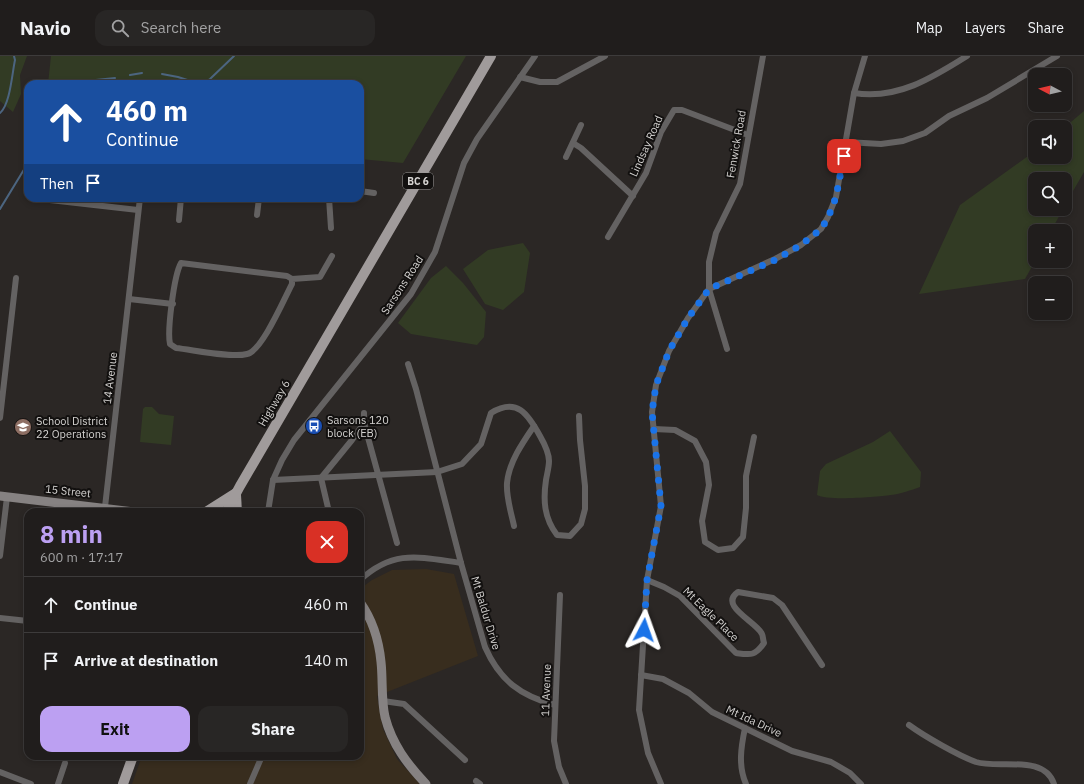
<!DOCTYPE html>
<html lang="en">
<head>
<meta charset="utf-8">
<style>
	:root { --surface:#201d1c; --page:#282625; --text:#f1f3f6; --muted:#a2a2a3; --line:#3d3b3b; --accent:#bca0f2 }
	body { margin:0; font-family:"IBM Plex Sans",sans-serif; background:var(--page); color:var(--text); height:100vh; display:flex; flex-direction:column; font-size:15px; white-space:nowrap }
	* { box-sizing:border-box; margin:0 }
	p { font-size:13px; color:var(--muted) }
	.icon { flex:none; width:22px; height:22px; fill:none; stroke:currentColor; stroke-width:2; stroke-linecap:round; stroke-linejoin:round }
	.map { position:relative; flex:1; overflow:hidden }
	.side { position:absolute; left:24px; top:452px; width:340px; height:252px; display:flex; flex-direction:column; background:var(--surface); border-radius:12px; box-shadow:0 2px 6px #0003,0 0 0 1px var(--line) }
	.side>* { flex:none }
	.hud { position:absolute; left:24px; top:24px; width:340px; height:122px; border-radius:12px; box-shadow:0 2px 6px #0003,0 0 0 1px var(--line); background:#1a4fa0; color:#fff; overflow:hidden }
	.needle { width:26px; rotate:277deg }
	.controls { position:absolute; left:1028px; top:12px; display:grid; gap:8px }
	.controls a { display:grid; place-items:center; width:44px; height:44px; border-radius:8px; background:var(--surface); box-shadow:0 2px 6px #0003,0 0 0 1px var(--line); font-size:20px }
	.pin { position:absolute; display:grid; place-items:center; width:34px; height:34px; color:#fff; margin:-17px; border-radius:8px; box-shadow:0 2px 6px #0006 }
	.me { position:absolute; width:44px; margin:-22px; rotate:4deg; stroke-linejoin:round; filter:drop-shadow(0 0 3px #0008) }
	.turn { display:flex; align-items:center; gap:14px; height:84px; padding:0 16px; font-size:18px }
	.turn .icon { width:52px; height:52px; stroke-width:2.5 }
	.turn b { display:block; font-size:28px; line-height:34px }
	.then { display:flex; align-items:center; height:38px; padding:0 16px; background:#0003; gap:8px; font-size:15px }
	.round { display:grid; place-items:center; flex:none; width:42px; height:42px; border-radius:12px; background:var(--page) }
	.overview { display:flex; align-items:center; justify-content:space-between; height:68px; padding:0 16px }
	h1 { font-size:24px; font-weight:700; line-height:30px; color:var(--accent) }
	.button { display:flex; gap:8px; margin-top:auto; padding:8px 16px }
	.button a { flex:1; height:46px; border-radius:12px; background:var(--accent); color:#111; font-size:16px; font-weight:700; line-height:46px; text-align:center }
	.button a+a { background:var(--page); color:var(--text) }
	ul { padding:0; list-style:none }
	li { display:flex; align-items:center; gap:12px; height:56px; padding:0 16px; border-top:1px solid var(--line) }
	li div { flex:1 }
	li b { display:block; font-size:15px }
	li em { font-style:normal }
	header { display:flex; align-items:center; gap:24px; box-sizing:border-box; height:56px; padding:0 20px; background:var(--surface); border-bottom:1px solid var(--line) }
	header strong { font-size:19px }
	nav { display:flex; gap:22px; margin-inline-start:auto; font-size:14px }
	.search { width:280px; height:36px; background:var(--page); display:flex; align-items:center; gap:10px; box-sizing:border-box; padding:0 14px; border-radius:12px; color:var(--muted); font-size:15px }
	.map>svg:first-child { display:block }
</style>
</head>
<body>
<header>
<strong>Navio</strong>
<div class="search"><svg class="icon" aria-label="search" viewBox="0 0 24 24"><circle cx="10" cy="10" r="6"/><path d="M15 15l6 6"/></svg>Search here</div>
<nav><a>Map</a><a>Layers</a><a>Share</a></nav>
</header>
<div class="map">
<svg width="1084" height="728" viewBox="0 0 1084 728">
	<rect width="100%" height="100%" fill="#2b2725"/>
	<polygon fill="#382d1e" points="426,513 454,518 478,600 377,640 383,673 397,703 420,728 132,728 142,700 360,700 360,533 372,524 392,514"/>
	<g fill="#323b24">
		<polygon points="0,0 27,0 20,19 21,38 13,56 0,45"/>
		<polygon points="51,0 466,0 403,107 360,103 360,28 48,28"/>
		<polygon points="1084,55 1084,116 1065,149 1065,123 1035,123 1035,153 1063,153 1051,175 1035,175 1035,205 1025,223 919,238 960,149 1035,95 1035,101 1065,101 1065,71"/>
		<polygon points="523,187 530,197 524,236 503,254 485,248 463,213 488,194"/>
		<polygon points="446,210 463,227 486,256 484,281 477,289 411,278 398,267 431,222"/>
		<polygon points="145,351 152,351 159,358 174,360 171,389 140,386 143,353"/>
		<path d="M890,375L921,416L920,431C911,434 901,438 891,439C877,441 827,445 817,439L820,415L826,408L873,386Z"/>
	</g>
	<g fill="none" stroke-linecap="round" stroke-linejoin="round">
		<g stroke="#4c6580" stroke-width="2">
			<polyline points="162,18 178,21 200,28"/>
			<polyline points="130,19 142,17"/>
			<polyline points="84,28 86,25 115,22"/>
			<polyline points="202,28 210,23 234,0"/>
			<path d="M0,57C10,49 12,18 15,4L14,0"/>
			<polyline points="0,153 28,107"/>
		</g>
		<g stroke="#646262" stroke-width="6">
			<polyline points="520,21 540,26 557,26 605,0"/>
			<path d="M854,37C897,44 932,22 967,0"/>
			<polyline points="846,86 881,88 903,85 925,77 949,60 987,42 1057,0"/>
			<polyline points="573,87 581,92 633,140"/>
			<polyline points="566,101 581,69"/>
			<polyline points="360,135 374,137"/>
			<polyline points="329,142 331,172"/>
			<polyline points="41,143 138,154"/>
			<polyline points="257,159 259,142"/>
			<polyline points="179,164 181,142"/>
			<polyline points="608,181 646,117 661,76 674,54 682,54 748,79"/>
			<path d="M292,223V228C284,243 262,295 247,298C231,302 194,294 176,292L170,288C167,275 174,219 181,207L287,220L292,223L320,221L332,200"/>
			<polyline points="129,243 173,248"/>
			<polyline points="727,293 709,233 709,206 716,177 740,128 763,0"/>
			<path d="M408,308L416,333L461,507L485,591C500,625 521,640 555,649"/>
			<polyline points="0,362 16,222"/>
			<polyline points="364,367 364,357"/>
			<polyline points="654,373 675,374 695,385 706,406 709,429 702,465 705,486 718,494 733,492 743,481 746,452 746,420 754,381"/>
			<path d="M273,424L437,416L462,408L481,388L491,357C517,341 528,358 540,380C544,387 549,396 549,405C549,411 547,418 546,424C543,444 544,462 557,479L570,480L581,468L585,453V430L580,384L579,360"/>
			<polyline points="105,451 140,142"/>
			<polyline points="268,456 273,424 282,404 294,384 411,238 435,196 464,107 477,83 535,0"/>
			<polyline points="329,456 321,422 352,384 364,367 397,487"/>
			<path d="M514,470C511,456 506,441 507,427C509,406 523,386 534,370"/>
			<polyline points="0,500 7,441"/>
			<path d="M360,524C394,493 419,501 461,507"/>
			<path d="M647,524L664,531L680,540L736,597C751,599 755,600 764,587C763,584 763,580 762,578C757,566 718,550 738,536L773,542L782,549L822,609"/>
			<polyline points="560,539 554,685 559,711 566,728"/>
			<polyline points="0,562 28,565"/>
			<polyline points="641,619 663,623 689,637 712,656 792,695 831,706 850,717 861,728"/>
			<polyline points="383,645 404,648 465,704"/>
			<path d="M909,669C924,680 959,700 976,706C999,713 1044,698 1054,728"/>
			<path d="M745,672C741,691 738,710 746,728"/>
			<polyline points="0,716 31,728"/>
			<polyline points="476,725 480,728"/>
			<polyline points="58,728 65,707"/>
			<polyline points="250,728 262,700"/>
			<polyline points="661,728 648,697 639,654 647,524 661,450 652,356 656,329 669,295 688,262 709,233 775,203 801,189 821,173 828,161 836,141 854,37 865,0"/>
		</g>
		<g stroke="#868282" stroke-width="9">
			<polyline points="0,440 134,456"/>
			<path d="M360,546C372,563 379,585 381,606C383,624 381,643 385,661C392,688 407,708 426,728"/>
		</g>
		<g stroke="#a09b9b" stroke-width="10">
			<polyline points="236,439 237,456"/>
			<polyline points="206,456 236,437"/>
			<polyline points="226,456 240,430 491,0"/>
			<polyline points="123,728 133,700"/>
		</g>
	</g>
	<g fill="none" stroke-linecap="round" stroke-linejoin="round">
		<polyline stroke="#1a73e8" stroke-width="7" stroke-dasharray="0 12.6" points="644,574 647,524 661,450 652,356 656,329 669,295 688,262 709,233 775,204 801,189 821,173 828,162 836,141 844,100"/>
	</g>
	<defs>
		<g id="bus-disc" transform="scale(0.9)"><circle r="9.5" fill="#1a4fb4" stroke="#12100f"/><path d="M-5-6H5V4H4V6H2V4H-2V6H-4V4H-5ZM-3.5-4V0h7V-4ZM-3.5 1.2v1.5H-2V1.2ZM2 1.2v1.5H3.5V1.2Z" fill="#fff"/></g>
		<g id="school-disc" transform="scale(0.9)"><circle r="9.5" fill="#8d6e63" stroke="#12100f"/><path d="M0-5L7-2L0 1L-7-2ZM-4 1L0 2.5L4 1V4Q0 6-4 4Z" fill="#fff"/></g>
	</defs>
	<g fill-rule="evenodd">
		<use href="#bus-disc" x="314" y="370"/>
		<use href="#school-disc" x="23" y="371"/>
	</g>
	<g text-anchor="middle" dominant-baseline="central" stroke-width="4" stroke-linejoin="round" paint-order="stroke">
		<rect fill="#12100f" stroke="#9a9897" stroke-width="1" x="403" y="117" width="30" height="16" rx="3"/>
		<g font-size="10" font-weight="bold" fill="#d5d3d1">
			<text x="418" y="125">BC 6</text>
		</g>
		<g font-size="11" fill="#d5d3d1" stroke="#12100f">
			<text transform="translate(736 88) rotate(-80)">Fenwick Road</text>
			<text transform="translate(646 90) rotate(-66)">Lindsay Road</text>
			<text transform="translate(402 229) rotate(-57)">Sarsons Road</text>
			<text transform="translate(110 322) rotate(-83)">14 Avenue</text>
			<text transform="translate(274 347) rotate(-60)">Highway 6</text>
			<text transform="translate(68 435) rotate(6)">15 Street</text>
			<text transform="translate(486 557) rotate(73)">Mt Baldur Drive</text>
			<text transform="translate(711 558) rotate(44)">Mt Eagle Place</text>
			<text transform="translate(546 634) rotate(-88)">11 Avenue</text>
			<text transform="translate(754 665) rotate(25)">Mt Ida Drive</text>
		</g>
		<g font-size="11" fill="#d5d3d1" stroke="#12100f" text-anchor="start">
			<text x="327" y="364">Sarsons 120<tspan x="327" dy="13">block (EB)</tspan></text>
			<text x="36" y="365">School District<tspan x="36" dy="13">22 Operations</tspan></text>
		</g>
	</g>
</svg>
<div class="controls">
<a><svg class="needle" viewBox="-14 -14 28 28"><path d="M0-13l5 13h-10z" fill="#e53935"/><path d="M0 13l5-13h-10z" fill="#a2a2a3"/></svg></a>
<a><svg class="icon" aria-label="sound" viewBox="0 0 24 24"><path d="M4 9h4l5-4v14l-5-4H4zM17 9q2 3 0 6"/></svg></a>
<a><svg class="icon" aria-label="search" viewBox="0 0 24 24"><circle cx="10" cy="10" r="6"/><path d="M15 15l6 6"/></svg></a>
<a>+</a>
<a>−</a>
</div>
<div class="pin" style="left:844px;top:100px;background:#d93025"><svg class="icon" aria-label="arrive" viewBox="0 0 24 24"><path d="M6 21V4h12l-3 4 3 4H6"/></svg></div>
<svg class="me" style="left:644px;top:574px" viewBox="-20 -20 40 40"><path d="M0-17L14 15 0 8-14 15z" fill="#1a73e8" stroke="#fff" stroke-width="4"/></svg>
<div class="hud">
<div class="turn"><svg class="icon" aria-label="ahead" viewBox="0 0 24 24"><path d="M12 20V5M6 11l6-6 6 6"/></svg><div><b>460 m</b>Continue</div></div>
<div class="then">Then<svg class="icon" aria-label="arrive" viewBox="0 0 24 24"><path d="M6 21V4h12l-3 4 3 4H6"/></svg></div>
</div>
<section class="side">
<div class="overview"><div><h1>8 min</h1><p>600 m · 17:17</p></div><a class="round" style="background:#d93025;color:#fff"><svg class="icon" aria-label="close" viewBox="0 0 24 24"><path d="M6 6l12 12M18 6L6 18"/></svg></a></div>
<ul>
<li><svg class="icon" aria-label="ahead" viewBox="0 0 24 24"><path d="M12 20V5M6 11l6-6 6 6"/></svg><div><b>Continue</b></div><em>460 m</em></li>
<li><svg class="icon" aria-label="arrive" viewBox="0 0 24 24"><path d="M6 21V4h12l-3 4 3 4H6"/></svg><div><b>Arrive at destination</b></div><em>140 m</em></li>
</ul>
<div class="button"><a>Exit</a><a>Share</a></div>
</section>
</div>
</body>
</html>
